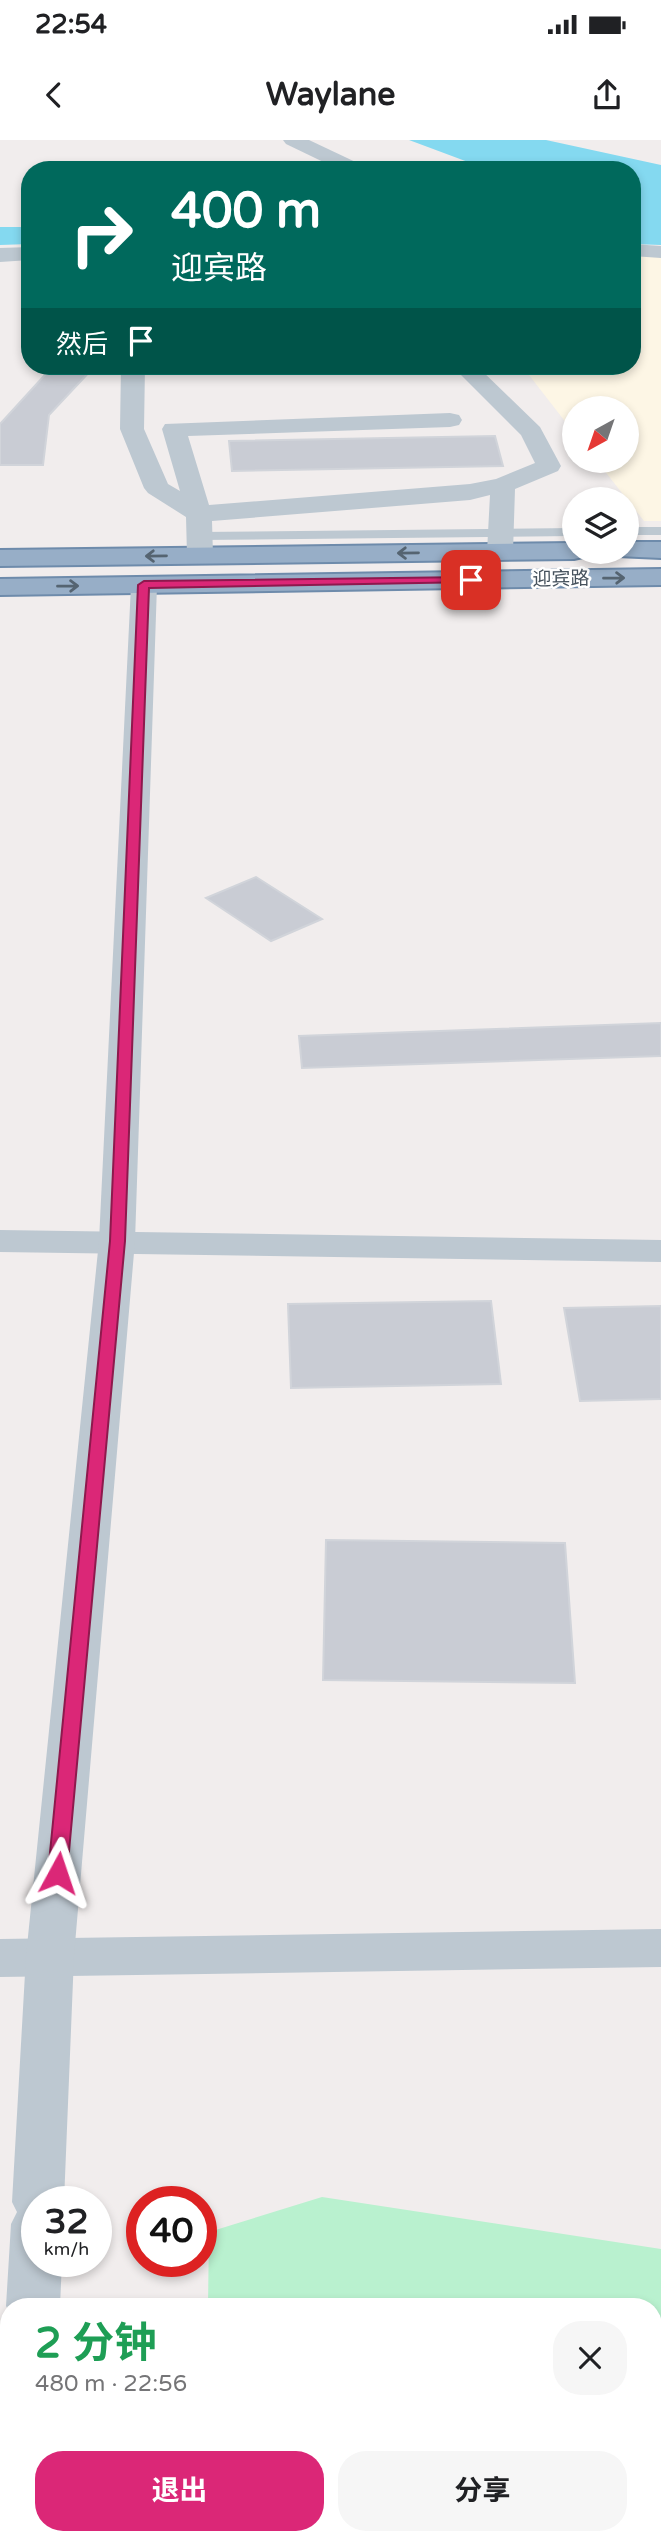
<!DOCTYPE html>
<html lang="zh">
<head>
<meta charset="utf-8">
<style>
	:root { --surface:#fff; --page:#f6f6f6; --text:#202124; --muted:#757577; --accent:#db2777 }
	body { margin:0; font-family:"Varela Round","Noto Sans SC",sans-serif; background:var(--page); color:var(--text); height:100vh; display:flex; flex-direction:column; font-size:26px; white-space:nowrap }
	* { box-sizing:border-box; margin:0 }
	p { font-size:23px; color:var(--muted) }
	.icon { flex:none; width:38px; height:38px; fill:none; stroke:currentColor; stroke-width:2; stroke-linecap:round; stroke-linejoin:round }
	.map { position:relative; flex:1; overflow:hidden }
	.sheet { position:absolute; left:0px; top:2158px; width:662px; height:247px; display:flex; flex-direction:column; background:var(--surface); border-radius:28px 28px 0 0; box-shadow:0 4px 10px #0003 }
	.sheet>* { flex:none }
	.banner { position:absolute; left:21px; top:21px; width:620px; height:214px; border-radius:28px; box-shadow:0 4px 10px #0003; background:#00695c; color:#fff; overflow:hidden }
	.needle { width:46px; rotate:220deg }
	.tools { position:absolute; left:562px; top:256px; display:grid; gap:14px }
	.tools a { display:grid; place-items:center; width:77px; height:77px; border-radius:50%; background:var(--surface); box-shadow:0 4px 10px #0003; font-size:35px }
	.speed { position:absolute; left:21px; top:2046px; display:flex; gap:14px; font-size:35px; font-weight:700; text-align:center }
	.speed>* { display:grid; place-content:center; width:91px; height:91px; border-radius:50%; background:var(--surface); box-shadow:0 4px 10px #0003; line-height:1 }
	.speed small { font-size:18px; font-weight:400 }
	.speed .limit { border:10px solid #d22; background:#fff; color:#111 }
	.pin { position:absolute; display:grid; place-items:center; width:60px; height:60px; color:#fff; margin:-30px; border-radius:14px; box-shadow:0 4px 10px #0006 }
	.me { position:absolute; width:77px; margin:-38px; rotate:5deg; stroke-linejoin:round; filter:drop-shadow(0 0 5px #0008) }
	.turn { display:flex; align-items:center; gap:24px; height:147px; padding:0 35px; font-size:32px }
	.turn .icon { width:91px; height:91px; stroke-width:2.5 }
	.turn b { display:block; font-size:49px; line-height:60px }
	.then { display:flex; align-items:center; height:66px; padding:0 35px; background:#0003; gap:14px; font-size:26px }
	.round { display:grid; place-items:center; flex:none; width:74px; height:74px; border-radius:28px; background:var(--page) }
	.overview { display:flex; align-items:center; justify-content:space-between; height:119px; padding:0 35px }
	h1 { font-size:42px; font-weight:700; line-height:52px; color:#1e9e55 }
	.primary-button { display:flex; gap:14px; margin-top:auto; padding:14px 35px }
	.primary-button a { flex:1; height:80px; border-radius:28px; background:var(--accent); color:#fff; font-size:28px; font-weight:700; line-height:80px; text-align:center }
	.primary-button a+a { background:var(--page); color:var(--text) }
	.status { display:flex; justify-content:space-between; align-items:center; height:49px; padding:0 35px; background:var(--surface); direction:ltr }
	.status svg { height:19px; fill:currentColor }
	header { display:flex; justify-content:space-between; align-items:center; height:91px; padding:0 35px; background:var(--surface); font-size:32px; font-weight:700 }
	.map>svg:first-child { display:block }
</style>
</head>
<body>
<div class="status"><b>22:54</b><svg viewBox="0 0 49 12"><path d="M0 12V9h3v3zM5 12V6h3v6zM10 12V3h3v9zM15 12V0h3v12zM26 1h20v11H26zM47 4h2v5h-2z"/></svg></div>
<header><svg class="icon" aria-label="back" viewBox="0 0 24 24"><path d="M15 5l-7 7 7 7"/></svg>Waylane<svg class="icon" aria-label="share" viewBox="0 0 24 24"><path d="M12 15V3M7 8l5-5 5 5M5 13v7h14v-7"/></svg></header>
<div class="map">
<svg width="661" height="2403" viewBox="0 0 661 2403">
	<rect width="100%" height="100%" fill="#f1eded"/>
	<polygon fill="#fdf6e5" points="632,114 661,114 661,381 644,381 596,320 626,320 626,268 574,268 574,293 522,226 632,226"/>
	<polygon fill="#b9f1cf" points="322,2057 661,2109 661,2403 205,2403 205,2396 653,2396 653,2166 208,2166 209,2092"/>
	<g fill="#84d9f0">
		<polygon points="409,0 546,0 661,25 661,105 632,104 632,30 482,30 468,22"/>
		<polygon points="0,87 30,87 30,104 0,105"/>
	</g>
	<g fill="#c9ccd4" stroke="#d1d4da" stroke-width="2">
		<polygon points="53,226 95,226 49,275 43,325 0,325 0,284"/>
		<polygon points="495,296 503,326 232,331 229,301"/>
		<polygon points="256,737 322,779 271,801 206,758"/>
		<polygon points="661,883 661,916 302,928 299,896"/>
		<polygon points="491,1161 501,1244 291,1248 288,1164"/>
		<polygon points="661,1166 661,1259 580,1261 564,1168"/>
		<polygon points="326,1400 565,1403 575,1543 323,1540"/>
	</g>
	<g fill="none" stroke-linecap="round" stroke-linejoin="round">
		<g stroke="#6e8bab" stroke-width="4">
			<g id="trunk">
				<polygon points="626,402 661,402 661,418 617,416 614,411 626,411"/>
				<polygon points="574,403 574,411 587,411 583,417 574,419 0,426 0,410"/>
				<polygon points="661,429 661,445 0,455 0,439"/>
			</g>
		</g>
		<g fill="#bdc8d1" fill-rule="evenodd">
			<rect x="626" y="387" width="35" height="8"/>
			<polygon points="574,388 574,396 199,400 192,396 199,392"/>
		</g>
		<g fill="#bdc8d1" fill-rule="evenodd">
			<polygon points="283,0 309,0 364,26 367,30 340,30 286,4"/>
			<polygon points="632,104 661,106 661,118 632,116"/>
			<polygon points="30,107 30,120 0,122 0,108"/>
			<polygon points="121,226 145,226 144,289 168,344 180,351 162,289 165,284 450,273 459,275 462,280 459,285 450,287 188,296 209,365 470,344 496,339 535,323 521,295 452,226 477,226 540,287 561,326 558,331 515,349 513,412 509,418 500,420 491,418 487,412 490,355 470,360 212,381 213,415 209,421 200,423 191,421 187,415 186,377 148,353 144,348 120,289"/>
			<polygon points="0,1090 661,1100 661,1122 0,1112"/>
			<polygon points="661,1789 661,1827 0,1837 0,1799"/>
		</g>
		<g fill="#bdc8d1" fill-rule="evenodd">
			<polygon points="144,437 153,439 157,445 135,1101 74,1816 64,2062 37,2062 37,2121 62,2121 60,2166 9,2166 9,2171 6,2166 11,2084 17,2072 12,2062 26,1816 99,1101 131,445 135,439"/>
			<polygon points="9,2374 9,2396 50,2396 50,2403 0,2403 2,2377"/>
		</g>
		<use href="#trunk" fill="#97aec7" fill-rule="evenodd"/>
	</g>
	<defs><path id="oneway-shaft" d="M-6 0H5M1.5-3L5.5 0L1.5 3" fill="none" stroke-width="1.6" stroke-linecap="round" stroke-linejoin="round" transform="scale(1.75)"/></defs>
	<g stroke="#556471">
		<use href="#oneway-shaft" transform="translate(408 413) rotate(179)"/>
		<use href="#oneway-shaft" transform="translate(156 416) rotate(179)"/>
		<use href="#oneway-shaft" transform="translate(614 438) rotate(-1)"/>
		<use href="#oneway-shaft" transform="translate(68 446) rotate(-1)"/>
	</g>
	<polygon fill="#db2777" stroke="#8e194d" stroke-width="2" points="471,437 476,440 474,442 149,448 125,1101 67,1733 64,1739 58,1741 51,1739 48,1733 110,1101 138,445 144,441"/>
	<g text-anchor="middle" dominant-baseline="central" stroke-width="5" stroke-linejoin="round" paint-order="stroke">
		<g font-size="19" fill="#45515c" stroke="#fff">
			<text transform="translate(561 439) rotate(-1)">迎宾路</text>
		</g>
	</g>
</svg>
<div class="tools">
<a><svg class="needle" viewBox="-14 -14 28 28"><path d="M0-13l5 13h-10z" fill="#e53935"/><path d="M0 13l5-13h-10z" fill="#757577"/></svg></a>
<a><svg class="icon" aria-label="layers" viewBox="0 0 24 24"><path d="M12 4l9 5-9 5-9-5zM3 14l9 5 9-5"/></svg></a>
</div>
<div class="speed"><div>32<small>km/h</small></div><div class="limit">40</div></div>
<div class="pin" style="left:471px;top:440px;background:#d93025"><svg class="icon" aria-label="arrive" viewBox="0 0 24 24"><path d="M6 21V4h12l-3 4 3 4H6"/></svg></div>
<svg class="me" style="left:58px;top:1733px" viewBox="-20 -20 40 40"><path d="M0-17L14 15 0 8-14 15z" fill="#db2777" stroke="#fff" stroke-width="4"/></svg>
<div class="banner">
<div class="turn"><svg class="icon" aria-label="right" viewBox="0 0 24 24"><path d="M7 20v-9h11M14 6l5 5-5 5"/></svg><div><b>400 m</b>迎宾路</div></div>
<div class="then">然后<svg class="icon" aria-label="arrive" viewBox="0 0 24 24"><path d="M6 21V4h12l-3 4 3 4H6"/></svg></div>
</div>
<section class="sheet">
<div class="overview"><div><h1>2 分钟</h1><p>480 m · 22:56</p></div><a class="round"><svg class="icon" aria-label="close" viewBox="0 0 24 24"><path d="M6 6l12 12M18 6L6 18"/></svg></a></div>
<div class="primary-button"><a>退出</a><a>分享</a></div>
</section>
</div>
</body>
</html>
